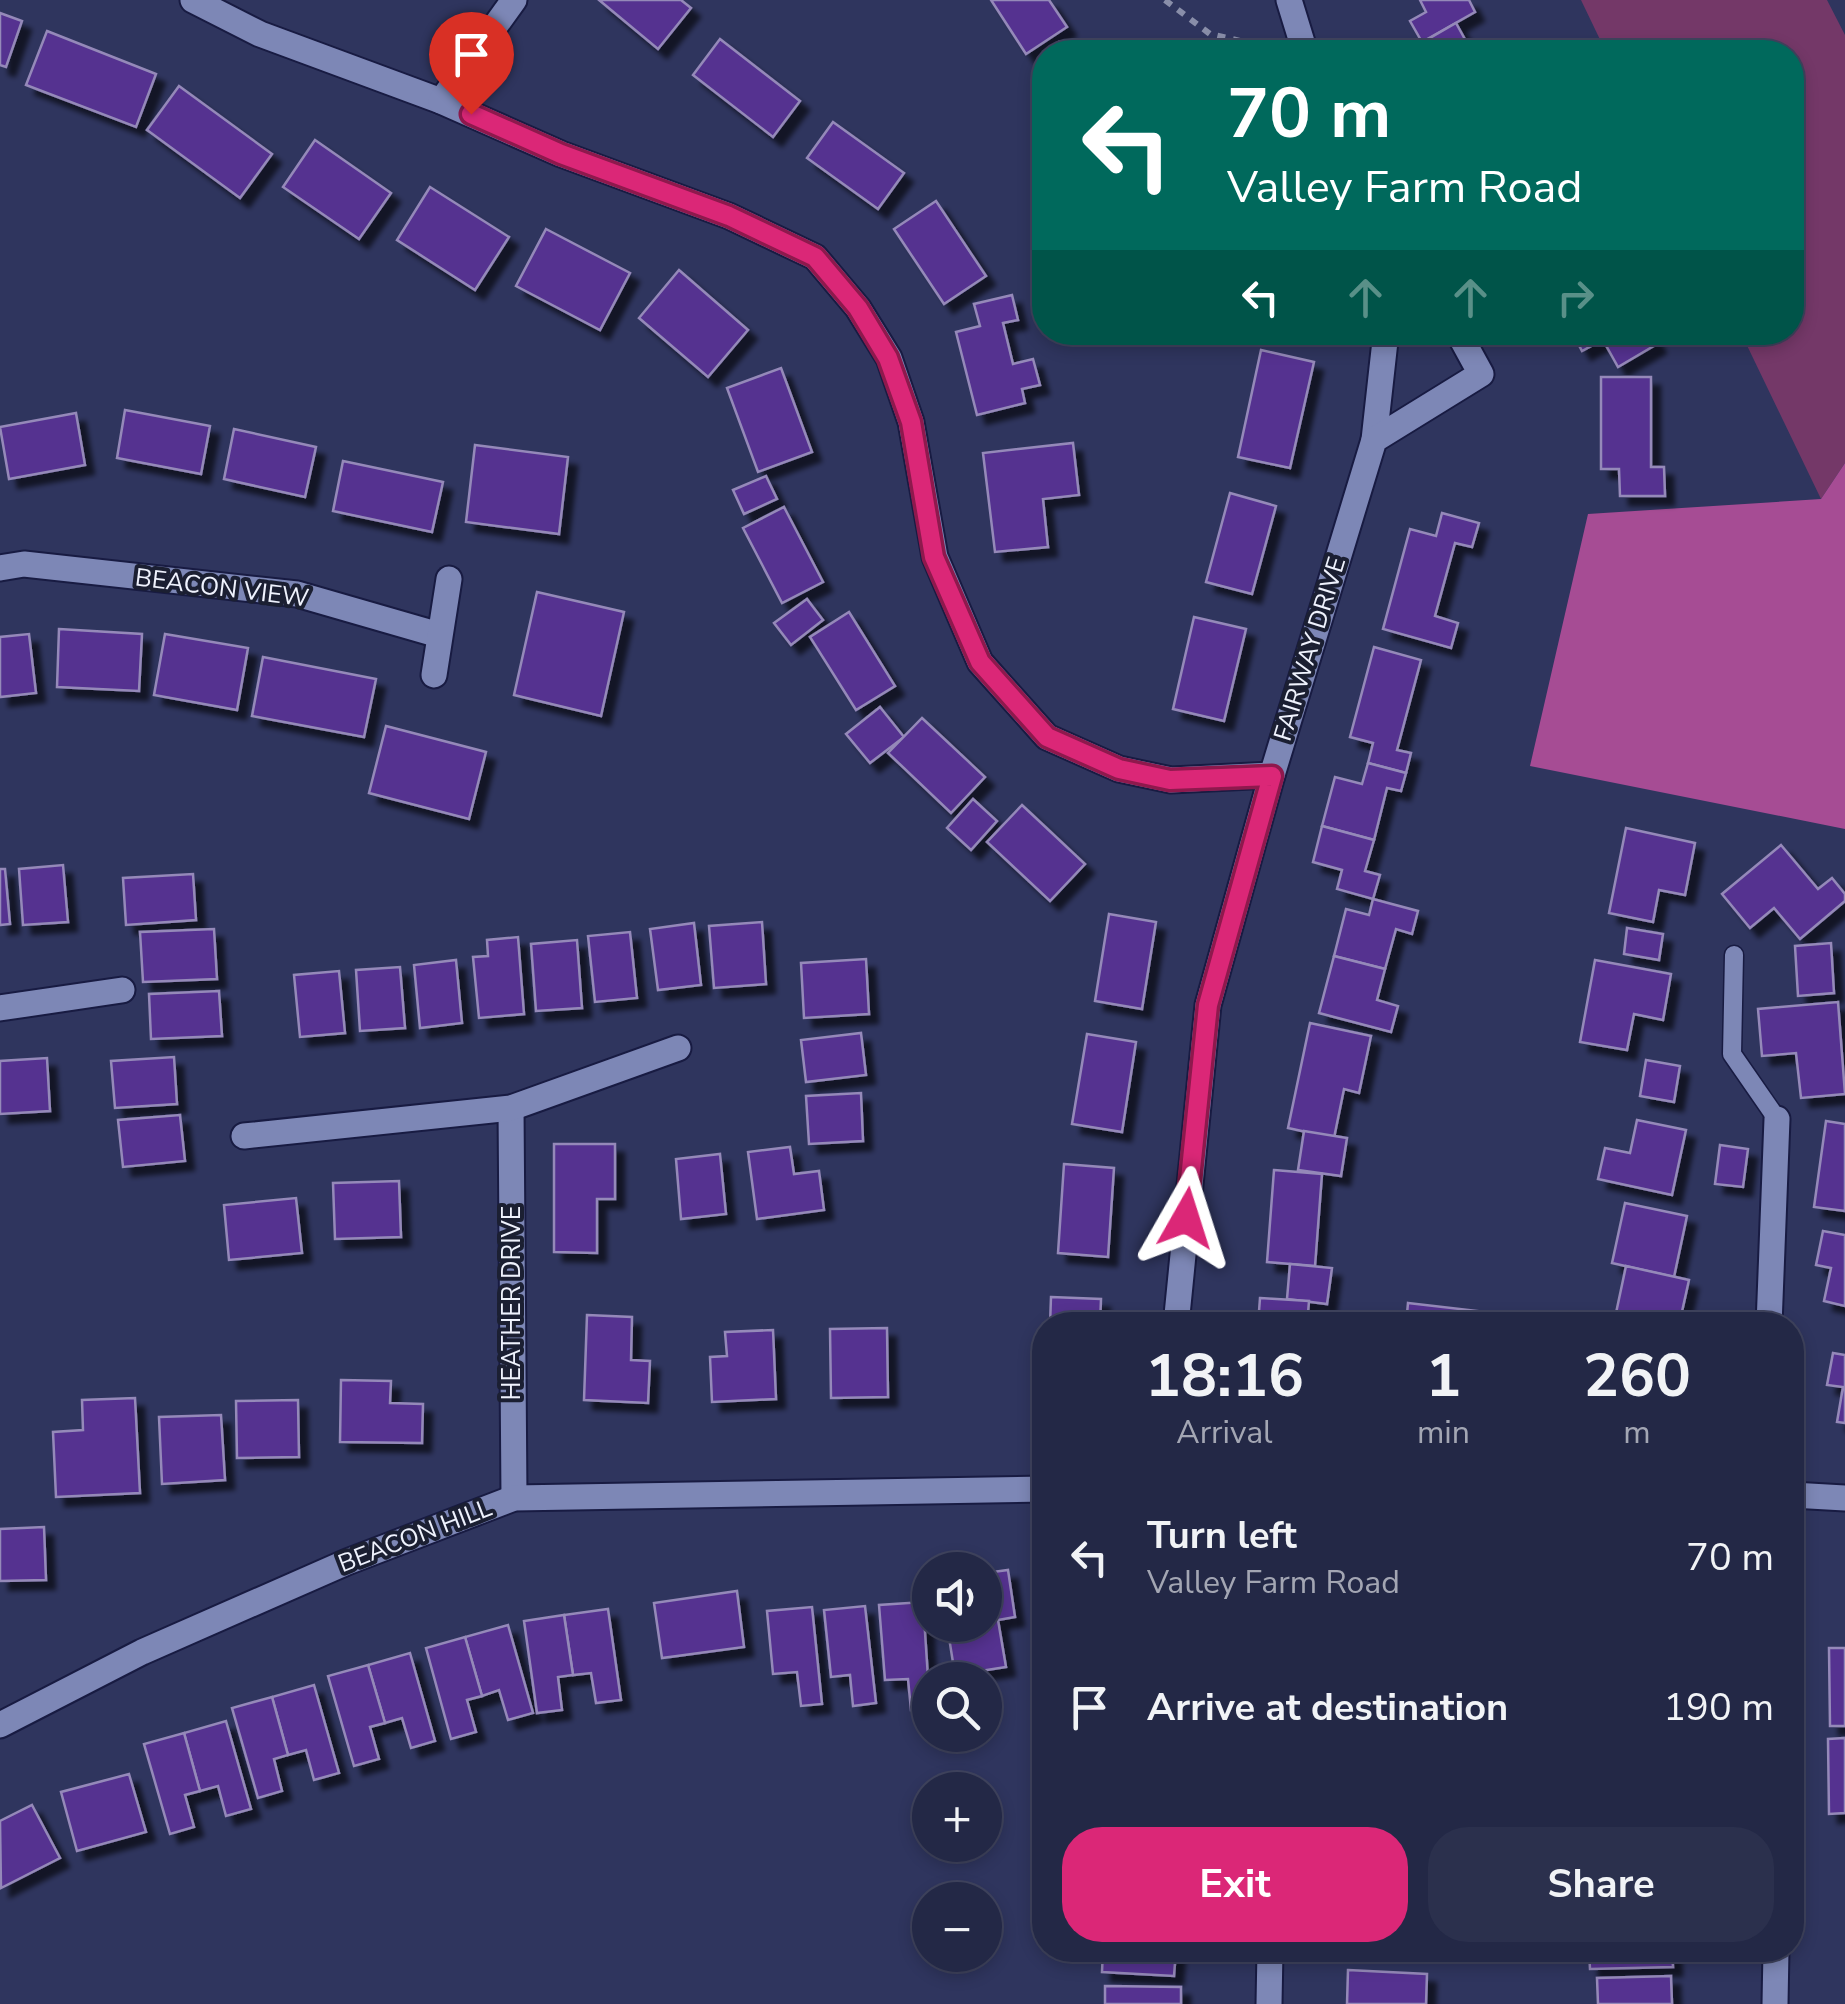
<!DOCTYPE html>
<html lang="en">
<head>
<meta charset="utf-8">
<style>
	:root { --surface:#232846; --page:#2b304d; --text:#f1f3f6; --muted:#a3a6b3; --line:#40445f; --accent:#db2777 }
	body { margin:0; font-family:"Nunito Sans",sans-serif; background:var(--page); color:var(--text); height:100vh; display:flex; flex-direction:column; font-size:38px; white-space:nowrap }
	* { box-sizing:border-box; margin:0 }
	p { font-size:32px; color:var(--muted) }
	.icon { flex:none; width:55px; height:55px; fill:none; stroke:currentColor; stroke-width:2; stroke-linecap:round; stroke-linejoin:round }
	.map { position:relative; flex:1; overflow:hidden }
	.sheet { position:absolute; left:1032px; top:1312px; width:772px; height:650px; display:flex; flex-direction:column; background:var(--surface); border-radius:40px; box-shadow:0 5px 15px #0003,0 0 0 2px var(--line) }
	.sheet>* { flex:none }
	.top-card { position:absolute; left:1032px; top:40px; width:772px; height:305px; border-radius:40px; box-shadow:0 5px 15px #0003,0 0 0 2px var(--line); background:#00695c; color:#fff; overflow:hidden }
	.buttons { position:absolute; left:912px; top:1552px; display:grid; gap:20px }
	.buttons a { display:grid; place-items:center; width:90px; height:90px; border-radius:50%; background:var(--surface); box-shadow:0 5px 15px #0003,0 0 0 2px var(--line); font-size:50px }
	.pin { position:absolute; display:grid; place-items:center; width:85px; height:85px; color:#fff; margin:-102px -42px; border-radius:50% 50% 50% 0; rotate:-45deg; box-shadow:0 0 10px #0007 }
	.pin .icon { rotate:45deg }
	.me { position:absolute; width:110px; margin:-55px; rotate:6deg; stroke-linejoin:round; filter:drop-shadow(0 0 8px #0008) }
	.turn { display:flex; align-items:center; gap:35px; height:210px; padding:0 30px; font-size:45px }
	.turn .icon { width:130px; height:130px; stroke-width:2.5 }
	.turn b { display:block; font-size:70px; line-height:85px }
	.lanes { display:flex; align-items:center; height:95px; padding:0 30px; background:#0003; justify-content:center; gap:50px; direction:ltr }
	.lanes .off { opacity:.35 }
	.eta { display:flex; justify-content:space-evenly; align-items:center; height:170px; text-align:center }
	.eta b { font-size:60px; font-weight:700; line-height:70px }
	.action { display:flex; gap:20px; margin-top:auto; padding:20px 30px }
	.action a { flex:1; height:115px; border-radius:40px; background:var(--accent); color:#fff; font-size:40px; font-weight:700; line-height:115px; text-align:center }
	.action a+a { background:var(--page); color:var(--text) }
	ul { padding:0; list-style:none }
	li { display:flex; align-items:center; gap:30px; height:150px; padding:0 30px }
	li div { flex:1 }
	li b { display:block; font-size:38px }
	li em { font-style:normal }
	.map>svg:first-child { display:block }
</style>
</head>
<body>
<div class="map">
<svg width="1845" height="2004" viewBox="0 0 1845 2004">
	<defs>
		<filter id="shadow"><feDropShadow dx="9" dy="9" stdDeviation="2.5" flood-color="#0009"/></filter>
	</defs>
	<rect width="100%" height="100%" fill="#2f355e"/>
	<polygon fill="#743868" points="1581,0 1827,0 1845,35 1845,463 1821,499 1741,333 1792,332 1792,52 1606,52"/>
	<polygon fill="#a64c94" points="1845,463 1845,829 1530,766 1588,514 1821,499"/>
	<g fill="#543390" stroke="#9589b9" stroke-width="2.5" filter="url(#shadow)">
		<polygon points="599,0 681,0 691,8 658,49"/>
		<polygon points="991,0 1049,0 1067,27 1026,54"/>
		<polygon points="1420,0 1469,0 1475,12 1422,42 1410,21 1426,12"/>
		<polygon points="0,13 22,21 6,67 0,65"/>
		<polygon points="1456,23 1472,52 1413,52 1411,49"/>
		<polygon points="47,31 156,74 136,127 26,85"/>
		<polygon points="720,39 800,101 773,137 693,75"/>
		<polygon points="1081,40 1091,52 1046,52 1059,42 1066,52"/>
		<polygon points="179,86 272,154 240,198 147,130"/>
		<polygon points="833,122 904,173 878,209 807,158"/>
		<polygon points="315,140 391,193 359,239 283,187"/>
		<polygon points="430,187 509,237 475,290 397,240"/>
		<polygon points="936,201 986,276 944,304 894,229"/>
		<polygon points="546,229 630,273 600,330 516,286"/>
		<polygon points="679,270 748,330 708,377 639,318"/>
		<polygon points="1012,295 1018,320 1003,323 1013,364 1033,359 1040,385 1022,389 1025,403 977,415 956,332 980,326 974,304"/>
		<polygon points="1572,332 1617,332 1582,351"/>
		<polygon points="1617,332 1650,332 1657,344 1618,367 1603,340"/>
		<polygon points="1261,350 1314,362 1290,468 1238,457"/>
		<polygon points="781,368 812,452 758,472 727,388"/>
		<polygon points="1601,377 1651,377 1651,467 1664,467 1665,496 1620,496 1619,469 1601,469"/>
		<polygon points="125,410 210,426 201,474 117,458"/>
		<polygon points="76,413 85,465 9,479 0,427"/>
		<polygon points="234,429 316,447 305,497 224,479"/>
		<polygon points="1073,443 1079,495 1043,499 1048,547 995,552 983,453"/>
		<polygon points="475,445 568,457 559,534 466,522"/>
		<polygon points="343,461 443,482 432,532 333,511"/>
		<polygon points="766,476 777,499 744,514 733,490"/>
		<polygon points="1230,493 1276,506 1252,594 1206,582"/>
		<polygon points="784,507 823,582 782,603 743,528"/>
		<polygon points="1442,513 1479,523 1472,547 1455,543 1435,616 1458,623 1451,648 1383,629 1410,529 1436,536"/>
		<polygon points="537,592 624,612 601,716 514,695"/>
		<polygon points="807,599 823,620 791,645 774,623"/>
		<polygon points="849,612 895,686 856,710 810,637"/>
		<polygon points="1194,617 1246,629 1224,721 1173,709"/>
		<polygon points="59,629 142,634 139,691 57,687"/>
		<polygon points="29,634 36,693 0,697 0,637"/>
		<polygon points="165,634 248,648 237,710 154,695"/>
		<polygon points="1374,647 1421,660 1397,750 1411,753 1406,773 1368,763 1373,743 1350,737"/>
		<polygon points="263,657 376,679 364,737 252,716"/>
		<polygon points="880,707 904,737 870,763 846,734"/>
		<polygon points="922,718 985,777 951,813 888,753"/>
		<polygon points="386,726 486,752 469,819 369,793"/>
		<polygon points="1368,763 1406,773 1401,791 1387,788 1374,840 1322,826 1335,777 1362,784"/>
		<polygon points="973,799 997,821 971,850 947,828"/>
		<polygon points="1022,805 1085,864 1050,901 987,842"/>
		<polygon points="1322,826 1374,840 1365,871 1380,875 1373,899 1337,889 1342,870 1313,862"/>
		<polygon points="1626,828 1695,843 1685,895 1659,890 1653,922 1609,913"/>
		<polygon points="1781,845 1818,889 1832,878 1845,894 1845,901 1800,939 1774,908 1750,928 1722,894"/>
		<polygon points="63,865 68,922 23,925 19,869"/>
		<polygon points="0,869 5,869 10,924 0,925"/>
		<polygon points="193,874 196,920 126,925 123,878"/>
		<polygon points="1373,899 1418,911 1412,934 1396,929 1385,969 1334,956 1346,909 1369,915"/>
		<polygon points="1109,914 1156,922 1142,1009 1095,1001"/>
		<polygon points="762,922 766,984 714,988 709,926"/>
		<polygon points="694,923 701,985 658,990 650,929"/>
		<polygon points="1627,928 1663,934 1659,960 1624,954"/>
		<polygon points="214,929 217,979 143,982 140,932"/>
		<polygon points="630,932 637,998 595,1002 588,936"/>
		<polygon points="518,937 524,1014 479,1018 473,957 488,956 487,940"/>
		<polygon points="577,940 582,1008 536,1011 531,944"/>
		<polygon points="1831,943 1834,993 1798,996 1795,946"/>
		<polygon points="1334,956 1385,969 1377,1000 1398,1006 1391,1032 1319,1013"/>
		<polygon points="866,959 869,1014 804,1018 801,963"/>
		<polygon points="456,960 462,1023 420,1028 414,965"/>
		<polygon points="1595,960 1671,974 1663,1020 1634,1014 1627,1050 1580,1042"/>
		<polygon points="400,967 405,1028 360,1031 356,970"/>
		<polygon points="339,971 345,1033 300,1037 294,975"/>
		<polygon points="219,991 222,1036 151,1039 149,994"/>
		<polygon points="1838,1002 1845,1094 1801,1098 1796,1053 1762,1056 1758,1009"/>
		<polygon points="1310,1023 1371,1036 1359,1093 1344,1089 1334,1138 1288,1128"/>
		<polygon points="861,1033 866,1075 806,1082 801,1040"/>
		<polygon points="1087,1034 1136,1042 1122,1132 1072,1124"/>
		<polygon points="174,1057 177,1104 115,1108 111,1061"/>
		<polygon points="47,1058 50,1111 0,1114 0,1061"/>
		<polygon points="1646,1060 1680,1066 1674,1102 1640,1096"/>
		<polygon points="861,1093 863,1141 809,1144 806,1096"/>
		<polygon points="180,1115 185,1161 123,1167 118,1120"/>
		<polygon points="1637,1120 1686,1130 1672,1195 1598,1179 1605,1148 1630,1153"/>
		<polygon points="1826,1121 1845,1124 1845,1211 1814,1207"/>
		<polygon points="1304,1131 1347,1138 1341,1176 1298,1170"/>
		<polygon points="554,1144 615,1144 615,1199 597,1199 597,1253 554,1252"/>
		<polygon points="1720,1145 1748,1149 1743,1187 1715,1184"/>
		<polygon points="790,1147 794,1174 819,1171 824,1210 757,1219 748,1152"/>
		<polygon points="720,1154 726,1214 681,1219 676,1159"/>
		<polygon points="1064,1164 1114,1168 1108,1257 1058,1253"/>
		<polygon points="1274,1170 1322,1174 1315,1266 1267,1262"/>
		<polygon points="399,1181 401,1237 335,1239 333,1183"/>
		<polygon points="296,1198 302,1253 229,1260 224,1205"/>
		<polygon points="1625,1203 1687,1216 1674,1277 1612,1263"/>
		<polygon points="1823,1231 1845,1235 1845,1306 1824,1301 1831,1268 1816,1265"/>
		<polygon points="1290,1264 1332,1268 1327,1304 1287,1299"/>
		<polygon points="1626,1266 1689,1280 1679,1325 1616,1313"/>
		<polygon points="1051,1297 1101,1299 1100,1325 1050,1325"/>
		<polygon points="1260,1298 1309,1301 1307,1325 1258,1325"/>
		<polygon points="1408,1303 1495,1313 1494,1325 1406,1325"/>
		<polygon points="587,1315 632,1317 631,1360 650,1361 648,1403 584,1400"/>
		<polygon points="887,1328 888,1397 831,1398 830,1329"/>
		<polygon points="773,1330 776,1399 712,1402 710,1357 727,1356 725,1332"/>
		<polygon points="1833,1353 1845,1355 1845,1423 1837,1422 1843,1387 1827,1385"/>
		<polygon points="341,1380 391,1381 390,1403 423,1404 422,1443 340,1442"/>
		<polygon points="135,1398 140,1493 56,1497 53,1432 83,1430 82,1400"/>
		<polygon points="298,1400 299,1457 237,1458 236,1401"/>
		<polygon points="221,1415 225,1480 162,1484 159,1417"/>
		<polygon points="44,1527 46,1580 0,1581 0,1529"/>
		<polygon points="1035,1557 1045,1557 1045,1634 1033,1634"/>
		<polygon points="1008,1570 1015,1617 998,1620 1006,1667 955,1675 947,1625 985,1625 985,1573"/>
		<polygon points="737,1591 744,1647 662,1658 654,1603"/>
		<polygon points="923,1602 930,1708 911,1710 908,1679 885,1680 879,1605"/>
		<polygon points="865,1606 876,1703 853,1706 850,1675 831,1677 824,1610"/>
		<polygon points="812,1607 822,1704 801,1706 797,1672 773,1674 767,1611"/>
		<polygon points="608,1609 621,1700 596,1703 591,1673 573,1675 564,1615"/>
		<polygon points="564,1615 573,1675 558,1677 562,1710 537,1713 524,1621"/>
		<polygon points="508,1625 533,1713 508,1720 499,1690 482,1696 465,1637"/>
		<polygon points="465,1637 482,1696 467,1700 476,1732 451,1739 426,1648"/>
		<polygon points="1829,1648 1845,1648 1845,1726 1830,1726"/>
		<polygon points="410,1653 435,1741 411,1748 402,1718 385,1723 368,1665"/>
		<polygon points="368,1665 385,1723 370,1727 379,1759 354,1766 328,1676"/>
		<polygon points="314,1685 339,1773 314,1780 306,1750 288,1755 272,1697"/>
		<polygon points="272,1697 288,1755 274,1759 282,1791 258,1798 232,1708"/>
		<polygon points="226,1721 251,1809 226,1816 218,1786 200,1791 184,1733"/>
		<polygon points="184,1733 200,1791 185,1795 194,1827 170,1834 144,1744"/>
		<polygon points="1845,1738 1845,1813 1829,1814 1828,1739"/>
		<polygon points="129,1774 146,1832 77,1851 61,1792"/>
		<polygon points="32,1805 60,1858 1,1888 0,1821"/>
		<polygon points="1103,1950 1176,1950 1174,1976 1102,1972"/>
		<polygon points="1589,1950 1672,1950 1673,1967 1590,1969"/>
		<polygon points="1348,1970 1427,1974 1426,2004 1347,2004"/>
		<polygon points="1671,1976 1672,2004 1598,2004 1597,1978"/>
		<polygon points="1105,1986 1181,1987 1181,2004 1105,2004"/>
	</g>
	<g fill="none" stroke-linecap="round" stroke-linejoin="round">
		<g stroke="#181b42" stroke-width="21">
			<polyline id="service" points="1734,955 1732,1054 1777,1119"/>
		</g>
		<g stroke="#181b42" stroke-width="29">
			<g id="minor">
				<polyline points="193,0 260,34 441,101 561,154 729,216 815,257 858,308 889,358 911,422 935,557 980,662 1047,737 1119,769 1171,780 1272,775"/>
				<polyline points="1289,0 1305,52"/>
				<polyline points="441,101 514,0"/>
				<polyline points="1374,440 1386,332"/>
				<polyline points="0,568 24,564 297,594 439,635"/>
				<polyline points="434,675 449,579"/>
				<polyline points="0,1008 122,990"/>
				<polyline points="511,1108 514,1498"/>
				<polyline points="244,1136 511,1108 678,1048"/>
				<polyline points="1176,1325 1208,1005 1272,775 1374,440 1481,374 1458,332"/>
				<polyline points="1769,1325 1777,1119"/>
				<polyline points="1269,2004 1270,1950"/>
				<polyline points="1775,2004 1776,1950"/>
			</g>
		</g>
		<g stroke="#181b42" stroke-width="29">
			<g id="tertiary">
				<polyline points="1792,1495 1845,1498"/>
				<polyline points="0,1725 142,1652 347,1562 514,1498 1045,1489"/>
			</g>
		</g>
		<polyline stroke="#898ea9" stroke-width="6" stroke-dasharray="8 8" stroke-linecap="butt" points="1165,0 1210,34 1271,48"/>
		<use href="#service" stroke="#7d87b6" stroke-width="18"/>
		<use href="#minor" stroke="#7d87b6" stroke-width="25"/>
		<use href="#tertiary" stroke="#7d87b6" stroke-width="25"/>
	</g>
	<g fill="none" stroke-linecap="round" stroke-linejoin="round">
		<g stroke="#8e194d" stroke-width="25">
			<polyline id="route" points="471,114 561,154 729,216 815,257 858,308 888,358 911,422 934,557 980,662 1047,737 1119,769 1170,780 1272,776 1208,1005 1186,1218"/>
		</g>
		<use href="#route" stroke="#db2777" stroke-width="18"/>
	</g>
	<g text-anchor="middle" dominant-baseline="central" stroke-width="8" stroke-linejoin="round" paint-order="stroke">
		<g font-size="25" fill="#eff2fd" stroke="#1b1f32">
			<text transform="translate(222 588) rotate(7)">BEACON VIEW</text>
			<text transform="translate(1310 649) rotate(-73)">FAIRWAY DRIVE</text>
			<text transform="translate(512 1303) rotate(-90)">HEATHER DRIVE</text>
			<text transform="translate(415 1536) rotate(-21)">BEACON HILL</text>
		</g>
	</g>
</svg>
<div class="buttons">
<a><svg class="icon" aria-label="sound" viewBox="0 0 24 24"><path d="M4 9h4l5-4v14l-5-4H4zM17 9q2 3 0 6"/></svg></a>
<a><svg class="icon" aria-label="search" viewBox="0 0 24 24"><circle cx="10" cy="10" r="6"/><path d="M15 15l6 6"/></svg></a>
<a>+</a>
<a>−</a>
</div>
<div class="pin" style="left:471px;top:114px;background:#d93025"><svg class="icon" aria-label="arrive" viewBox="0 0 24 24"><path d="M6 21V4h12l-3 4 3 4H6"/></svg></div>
<svg class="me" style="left:1186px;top:1218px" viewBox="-20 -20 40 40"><path d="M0-17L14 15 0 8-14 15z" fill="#db2777" stroke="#fff" stroke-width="4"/></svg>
<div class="top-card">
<div class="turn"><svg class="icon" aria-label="left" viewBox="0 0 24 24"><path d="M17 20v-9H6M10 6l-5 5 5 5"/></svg><div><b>70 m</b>Valley Farm Road</div></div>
<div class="lanes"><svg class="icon" aria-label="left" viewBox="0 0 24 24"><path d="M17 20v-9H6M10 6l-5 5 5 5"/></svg><svg class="icon off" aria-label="ahead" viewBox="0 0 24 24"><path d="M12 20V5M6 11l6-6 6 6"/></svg><svg class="icon off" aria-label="ahead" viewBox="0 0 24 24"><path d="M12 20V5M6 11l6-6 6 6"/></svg><svg class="icon off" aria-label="right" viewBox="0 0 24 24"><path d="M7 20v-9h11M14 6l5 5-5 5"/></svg></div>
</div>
<section class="sheet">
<div class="eta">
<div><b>18:16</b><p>Arrival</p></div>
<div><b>1</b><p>min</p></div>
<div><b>260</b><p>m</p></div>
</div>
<ul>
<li><svg class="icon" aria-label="left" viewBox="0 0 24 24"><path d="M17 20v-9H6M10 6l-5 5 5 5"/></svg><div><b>Turn left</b><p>Valley Farm Road</p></div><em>70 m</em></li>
<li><svg class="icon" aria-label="arrive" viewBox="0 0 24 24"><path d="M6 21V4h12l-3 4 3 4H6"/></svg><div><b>Arrive at destination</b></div><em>190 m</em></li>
</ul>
<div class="action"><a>Exit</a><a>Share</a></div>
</section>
</div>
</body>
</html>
